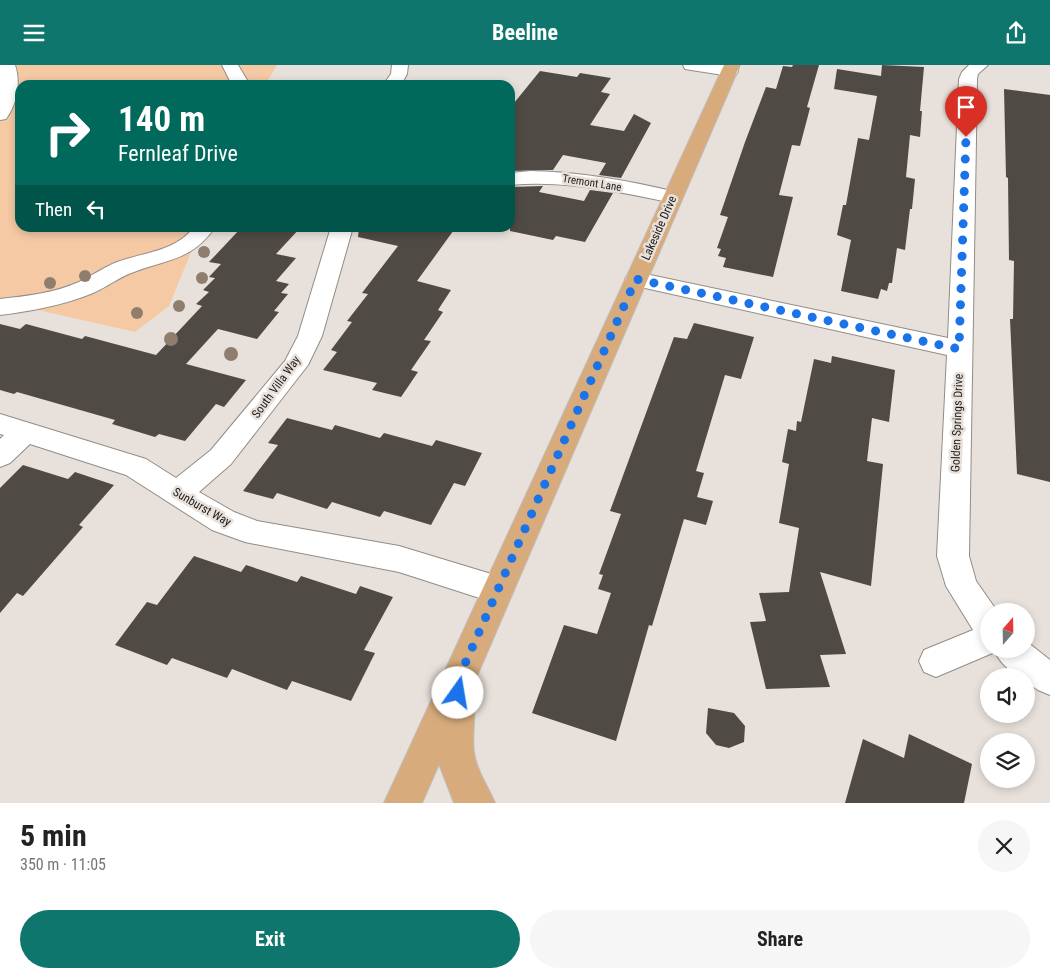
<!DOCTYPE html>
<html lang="en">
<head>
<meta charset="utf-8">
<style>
	:root { --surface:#fff; --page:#f6f6f6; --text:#222; --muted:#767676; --accent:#0f766e }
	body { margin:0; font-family:"Roboto Condensed",sans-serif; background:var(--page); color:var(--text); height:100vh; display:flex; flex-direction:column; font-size:19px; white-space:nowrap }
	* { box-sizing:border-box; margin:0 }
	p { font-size:16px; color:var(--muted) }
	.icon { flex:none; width:28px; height:28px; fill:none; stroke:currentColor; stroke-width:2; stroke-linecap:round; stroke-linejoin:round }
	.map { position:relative; height:738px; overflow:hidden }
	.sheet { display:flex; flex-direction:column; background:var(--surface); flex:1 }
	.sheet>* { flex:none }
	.top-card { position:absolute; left:15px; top:15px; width:500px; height:152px; border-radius:15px; box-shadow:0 2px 8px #0003; background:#00695c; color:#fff; overflow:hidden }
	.needle { width:32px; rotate:20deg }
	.tools { position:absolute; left:980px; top:538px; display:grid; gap:10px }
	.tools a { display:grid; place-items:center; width:55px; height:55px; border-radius:50%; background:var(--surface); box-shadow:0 2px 8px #0003; font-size:25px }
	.pin { position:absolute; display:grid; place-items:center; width:42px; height:42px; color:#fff; margin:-51px -21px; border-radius:50% 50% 50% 0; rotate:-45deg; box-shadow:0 0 5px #0007 }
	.pin .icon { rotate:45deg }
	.me { position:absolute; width:55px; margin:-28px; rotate:13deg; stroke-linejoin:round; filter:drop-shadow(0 0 4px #0008) }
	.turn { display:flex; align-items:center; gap:18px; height:105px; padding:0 20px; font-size:22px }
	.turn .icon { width:65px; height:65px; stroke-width:2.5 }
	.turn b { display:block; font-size:35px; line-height:42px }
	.then { display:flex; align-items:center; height:48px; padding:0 20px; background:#0003; gap:10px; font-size:19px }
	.round { display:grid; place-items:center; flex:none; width:52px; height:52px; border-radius:26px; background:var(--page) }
	.summary { display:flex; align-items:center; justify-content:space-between; height:85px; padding:0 20px }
	h1 { font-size:30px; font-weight:700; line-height:38px }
	.cta { display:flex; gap:10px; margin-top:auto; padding:10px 20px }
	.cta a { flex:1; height:58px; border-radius:30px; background:var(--accent); color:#fff; font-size:20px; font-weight:700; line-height:58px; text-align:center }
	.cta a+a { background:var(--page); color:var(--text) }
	header { display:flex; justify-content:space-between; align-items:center; height:65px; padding:0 20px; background:var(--accent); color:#fff; font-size:22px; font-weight:700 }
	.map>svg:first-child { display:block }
</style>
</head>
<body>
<header><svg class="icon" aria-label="menu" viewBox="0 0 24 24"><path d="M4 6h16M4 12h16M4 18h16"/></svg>Beeline<svg class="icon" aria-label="share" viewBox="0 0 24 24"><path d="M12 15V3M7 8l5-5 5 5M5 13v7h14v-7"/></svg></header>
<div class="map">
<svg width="1050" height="738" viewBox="0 0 1050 738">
	<rect width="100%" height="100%" fill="#e8e1db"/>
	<polygon fill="#f5c9a4" points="0,0 277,0 265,20 20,20 20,162 201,163 169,241 135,267 38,245 0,249"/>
	<g fill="#504a45">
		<polygon points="793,0 819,0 807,42 810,43 800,81 792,80 779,130 793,132 773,212 723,202 726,193 718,191 721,184 717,183 728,152 720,150 745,77 766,22 776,24 783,1 792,2"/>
		<polygon points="882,0 924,2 920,46 922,46 920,72 910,70 906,112 915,114 912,144 910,144 905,185 897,183 892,218 889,218 887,226 881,224 878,234 841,226 851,175 837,170 843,140 846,140 858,73 869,75 877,31 834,24 837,4 881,11"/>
		<polygon points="540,6 577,12 580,8 611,13 601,27 610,29 590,60 624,66 634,49 651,58 621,113 599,110 606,98 563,90 553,105 510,106 510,43"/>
		<polygon points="1004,24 1050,30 1050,417 1017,409 1010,254 1013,254 1014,196 1009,195 1008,113 1006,112"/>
		<polygon points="543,121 539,127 584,136 590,125 613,128 585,177 556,171 553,175 510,166 510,122"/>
		<polygon points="242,162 301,162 276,189 296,193 276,216 289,219 281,228 288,229 274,246 279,247 257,274 218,264 186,299 246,315 224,342 216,339 185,376 159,369 155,372 112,359 115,355 17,327 14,329 0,325 0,259 20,264 26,259 82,274 85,271 156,290 202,241 196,239 209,227 203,225 215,213 209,212 221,199 209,197"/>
		<polygon points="359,162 456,162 417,216 451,225 438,245 443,247 424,275 431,276 411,305 418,307 401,332 372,325 377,318 323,305 337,287 331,285 352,257 347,256 368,229 362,228 398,181 358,172"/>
		<polygon points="694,258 754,272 741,314 725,310 696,406 704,408 697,432 713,436 706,460 684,454 652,561 649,560 616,676 532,648 564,560 597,569 611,528 598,524 603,510 599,509 621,449 610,446 674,272 687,274"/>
		<polygon points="832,291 895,305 889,357 872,353 867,396 883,399 871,521 820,507 846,589 820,590 830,622 766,624 750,557 766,556 759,528 789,527 799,463 779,458 789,399 782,397 788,364 796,366 797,356 801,357 814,294 831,298"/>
		<polygon points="287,353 332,365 335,360 380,373 384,368 432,381 436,375 482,388 465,421 454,418 431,460 384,446 380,452 332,437 327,444 277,428 273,434 243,426 278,380 268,378"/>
		<polygon points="23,400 68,414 75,407 114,420 79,460 83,462 23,531 17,528 0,548 0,423"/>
		<polygon points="194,491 241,507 246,500 297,517 301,511 356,529 360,521 393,532 364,585 375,588 351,636 292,616 287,625 232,604 227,613 172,593 167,600 115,580 147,537 157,540"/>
		<polygon points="708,643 734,648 745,661 744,677 729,683 716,680 706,668"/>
		<polygon points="909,669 972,699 964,738 845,738 863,674 904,693"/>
	</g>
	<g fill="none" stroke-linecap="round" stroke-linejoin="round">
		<g stroke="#928c87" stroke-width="2">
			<g id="minor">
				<path d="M0,0H15C21,18 17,39 6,54L0,55Z"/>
				<polygon points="222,0 238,0 250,20 232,20"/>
				<polygon points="392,0 408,0 407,9 401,20 383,20 391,9"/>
				<polygon points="683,0 724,0 736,2 738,6 736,10 730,11 691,5 685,4"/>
				<path d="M969,0H988L978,9L977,14L969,491L976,516L997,546H989V584H1026V576L1050,595V630L1038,625L1026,617V611C1013,611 1001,599 995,587L936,612L924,607L919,596L924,585L973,565L946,521L937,491L947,290L636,221L628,219L625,214L628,209L636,207L948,273L959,14L962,7Z"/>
				<path d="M531,106C581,107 632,116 680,128L683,132L680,136L673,138C619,127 566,115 510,120V108Z"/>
				<path d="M194,162H215C193,195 168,194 134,207C119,212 107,222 93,228C64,240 32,246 0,250V234C27,231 54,228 79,217C92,211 104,202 117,197C144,187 175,187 194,162Z"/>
				<polygon points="331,162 353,162 322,271 308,300 231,399 199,427 234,447 257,456 399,481 498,511 509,515 514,525 509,535 498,539 399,507 245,477 212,465 126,410 30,379 10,398 0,402 0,374 4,370 0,369 0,349 146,394 176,413 211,385 285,296 298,271"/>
			</g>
		</g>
		<g stroke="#c0bfbf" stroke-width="2">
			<path id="major" d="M724,0H740L471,625C478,642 471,668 474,688C477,707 488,721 495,738H454L439,699L422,738H384Z"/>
		</g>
		<use href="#minor" fill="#fff" fill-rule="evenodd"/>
		<use href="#major" fill="#d7ab7c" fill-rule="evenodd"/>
	</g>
	<g fill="#8f7e6e">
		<circle cx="204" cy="187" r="6"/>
		<circle cx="85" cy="211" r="6"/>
		<circle cx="202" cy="213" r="6"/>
		<circle cx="50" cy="218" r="6"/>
		<circle cx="179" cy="241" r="6"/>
		<circle cx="137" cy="248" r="6"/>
		<circle cx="171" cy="274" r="7"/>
		<circle cx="231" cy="289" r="7"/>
	</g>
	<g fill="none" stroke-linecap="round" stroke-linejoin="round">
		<polyline stroke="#1a73e8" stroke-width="9" stroke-dasharray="0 16.2" points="458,628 460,610 636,214 959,284 966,72"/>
	</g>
	<g text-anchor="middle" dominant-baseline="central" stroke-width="5" stroke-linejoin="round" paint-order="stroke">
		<g font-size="11" fill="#1d1b19" stroke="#e8e1db">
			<text transform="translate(592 118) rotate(9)">Tremont Lane</text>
		</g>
		<g font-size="12" fill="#1d1b19" stroke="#e8e1db">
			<text transform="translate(659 163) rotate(-66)">Lakeside Drive</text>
			<text transform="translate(276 322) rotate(-54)">South Villa Way</text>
			<text transform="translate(957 358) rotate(-88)">Golden Springs Drive</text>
			<text transform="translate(202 442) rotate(30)">Sunburst Way</text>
		</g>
	</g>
</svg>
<div class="tools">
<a><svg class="needle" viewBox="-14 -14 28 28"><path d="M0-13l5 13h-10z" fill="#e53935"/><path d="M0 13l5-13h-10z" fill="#767676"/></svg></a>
<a><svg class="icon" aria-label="sound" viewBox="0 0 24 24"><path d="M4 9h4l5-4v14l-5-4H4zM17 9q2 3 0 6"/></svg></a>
<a><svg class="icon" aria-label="layers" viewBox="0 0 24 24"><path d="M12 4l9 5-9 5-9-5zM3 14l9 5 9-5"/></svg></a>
</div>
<div class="pin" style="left:966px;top:72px;background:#d93025"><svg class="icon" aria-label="arrive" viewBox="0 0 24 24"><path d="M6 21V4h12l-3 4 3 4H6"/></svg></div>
<svg class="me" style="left:458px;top:628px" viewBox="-20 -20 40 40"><circle r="19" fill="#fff"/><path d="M0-13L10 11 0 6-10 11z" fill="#1a73e8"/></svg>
<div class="top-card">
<div class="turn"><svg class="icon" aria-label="right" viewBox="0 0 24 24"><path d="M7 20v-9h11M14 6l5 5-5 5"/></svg><div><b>140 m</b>Fernleaf Drive</div></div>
<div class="then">Then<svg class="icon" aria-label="left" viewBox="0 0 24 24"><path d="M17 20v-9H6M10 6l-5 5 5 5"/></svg></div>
</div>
</div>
<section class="sheet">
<div class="summary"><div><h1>5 min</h1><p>350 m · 11:05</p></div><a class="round"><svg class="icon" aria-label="close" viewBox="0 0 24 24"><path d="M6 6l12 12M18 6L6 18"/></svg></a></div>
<div class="cta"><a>Exit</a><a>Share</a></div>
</section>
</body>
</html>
